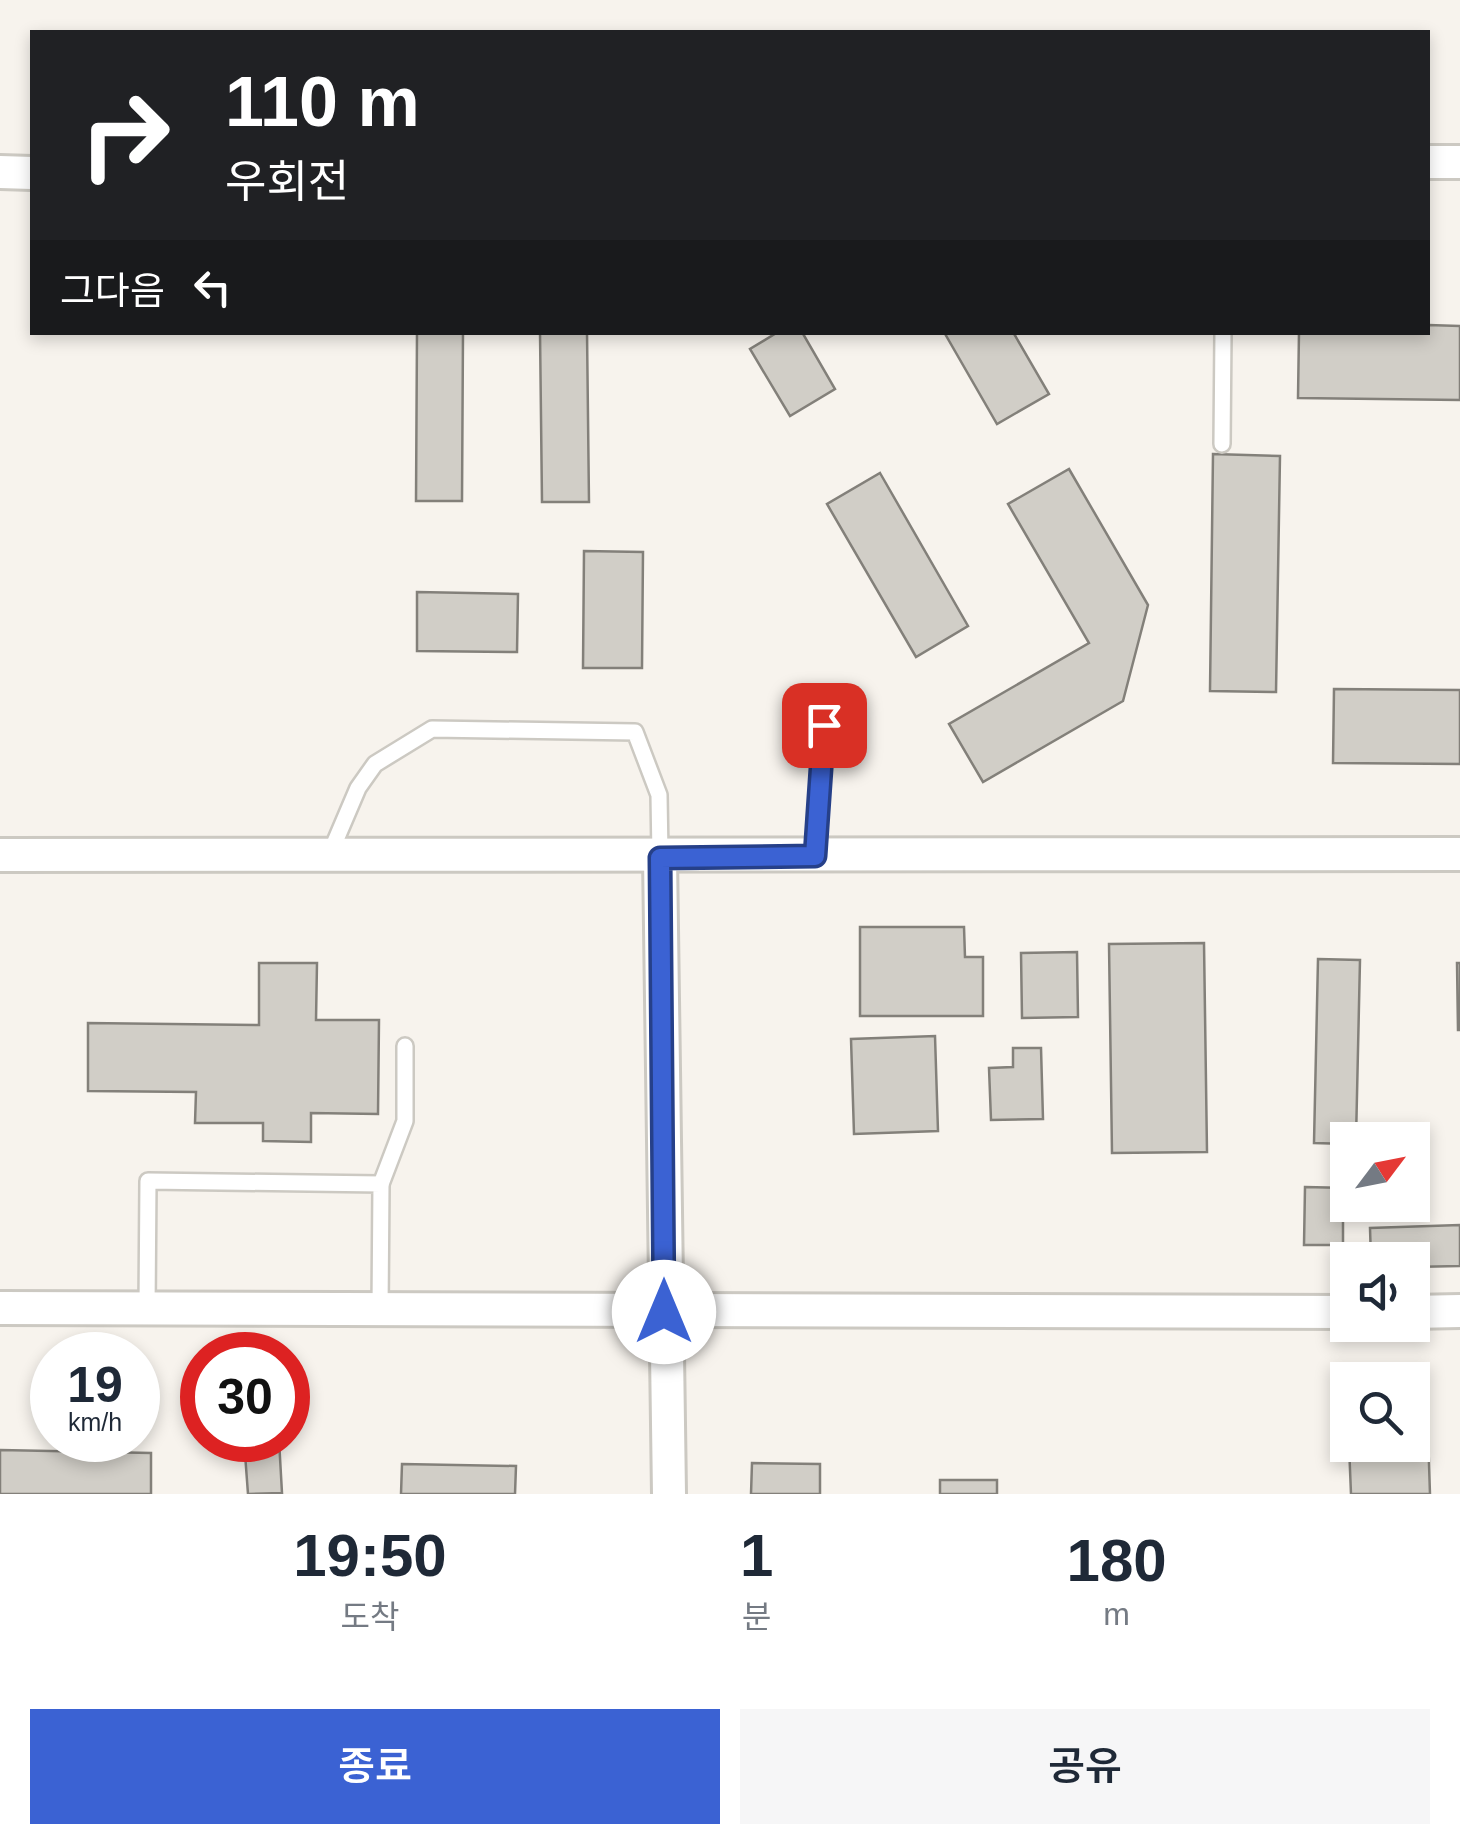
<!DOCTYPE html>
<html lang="ko">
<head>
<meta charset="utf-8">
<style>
	:root { --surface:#fff; --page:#f6f6f7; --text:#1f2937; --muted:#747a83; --accent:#3b62d3 }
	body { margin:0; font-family:Arial,"Noto Sans KR",sans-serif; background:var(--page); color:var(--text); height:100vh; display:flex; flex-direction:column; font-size:38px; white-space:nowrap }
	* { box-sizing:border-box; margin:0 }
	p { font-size:32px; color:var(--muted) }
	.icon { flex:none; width:55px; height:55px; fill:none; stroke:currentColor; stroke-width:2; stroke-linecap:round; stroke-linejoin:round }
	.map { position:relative; height:1494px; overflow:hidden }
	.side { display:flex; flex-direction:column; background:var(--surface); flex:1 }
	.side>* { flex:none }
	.hud { position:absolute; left:30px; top:30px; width:1400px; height:305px; border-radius:0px; box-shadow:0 5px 15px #0003; background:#202124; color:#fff; overflow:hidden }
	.needle { width:65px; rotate:58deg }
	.buttons { position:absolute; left:1330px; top:1122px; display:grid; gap:20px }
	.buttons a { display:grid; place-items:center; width:100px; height:100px; border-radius:0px; background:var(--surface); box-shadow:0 5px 15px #0003; font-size:50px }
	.speed { position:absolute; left:30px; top:1332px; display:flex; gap:20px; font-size:50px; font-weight:700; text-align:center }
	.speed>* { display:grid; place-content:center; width:130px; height:130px; border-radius:50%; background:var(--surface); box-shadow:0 5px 15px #0003; line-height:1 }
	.speed small { font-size:25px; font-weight:400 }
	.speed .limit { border:15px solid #d22; background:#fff; color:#111 }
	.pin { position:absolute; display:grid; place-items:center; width:85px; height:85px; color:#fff; margin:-42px; border-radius:20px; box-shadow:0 5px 15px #0006 }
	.me { position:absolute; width:110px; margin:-55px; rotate:0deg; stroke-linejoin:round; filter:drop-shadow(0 0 8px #0008) }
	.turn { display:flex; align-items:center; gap:35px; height:210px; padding:0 30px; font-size:45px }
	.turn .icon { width:130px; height:130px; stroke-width:2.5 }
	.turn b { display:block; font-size:70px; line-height:85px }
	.then { display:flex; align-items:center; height:95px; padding:0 30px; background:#0003; gap:20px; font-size:38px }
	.eta { display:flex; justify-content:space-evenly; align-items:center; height:170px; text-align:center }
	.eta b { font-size:60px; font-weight:600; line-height:70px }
	.action { display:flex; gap:20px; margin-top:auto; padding:20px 30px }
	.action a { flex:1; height:115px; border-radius:0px; background:var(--accent); color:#fff; font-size:40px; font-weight:600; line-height:115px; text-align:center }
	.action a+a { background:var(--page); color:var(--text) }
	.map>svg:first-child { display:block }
</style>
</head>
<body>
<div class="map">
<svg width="1460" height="1494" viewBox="0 0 1460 1494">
	<rect width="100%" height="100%" fill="#f7f3ed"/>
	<g fill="#d1cec7" stroke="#83807a" stroke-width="2.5">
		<polygon points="1428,325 1460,326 1460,400 1298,398 1299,332 1428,332"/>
		<polygon points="417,332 463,332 462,501 416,501"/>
		<polygon points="540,332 587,332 589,502 542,502"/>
		<polygon points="778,332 802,332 835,389 790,416 750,349"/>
		<polygon points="944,332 1013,332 1049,394 997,424"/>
		<polygon points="1213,454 1280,456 1276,692 1210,691"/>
		<polygon points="1069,469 1148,605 1123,701 983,782 949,724 1089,643 1008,504"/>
		<polygon points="880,473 968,626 916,657 827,504"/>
		<polygon points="584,551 643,552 642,668 583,668"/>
		<polygon points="417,592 518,594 517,652 417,651"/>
		<polygon points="1334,689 1460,690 1460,764 1333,763"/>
		<polygon points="860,927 964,927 965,957 983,957 983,1016 860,1016"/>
		<polygon points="1204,943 1207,1152 1112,1153 1109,944"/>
		<polygon points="1077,952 1078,1017 1022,1018 1021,953"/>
		<polygon points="1318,959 1360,960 1356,1140 1348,1140 1348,1144 1314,1143"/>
		<polygon points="259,963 317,963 316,1020 379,1020 378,1114 311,1113 311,1142 263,1141 263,1123 195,1123 196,1092 88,1091 88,1023 259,1025"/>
		<polygon points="1457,963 1460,963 1460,1030 1458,1030"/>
		<polygon points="935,1036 938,1131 854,1134 851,1039"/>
		<polygon points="1013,1048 1041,1048 1043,1119 991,1120 989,1068 1013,1067"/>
		<polygon points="1305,1187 1348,1188 1348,1205 1355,1205 1343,1205 1343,1245 1304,1245"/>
		<polygon points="1460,1225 1460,1266 1412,1267 1412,1260 1371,1260 1370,1228"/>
		<polygon points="1412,1433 1428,1433 1430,1494 1351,1494 1349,1445 1412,1445"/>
		<polygon points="244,1440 279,1440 282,1493 248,1494"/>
		<polygon points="0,1450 151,1453 151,1494 0,1494"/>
		<polygon points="752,1463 820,1464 820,1494 751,1494"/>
		<polygon points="402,1464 516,1466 515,1494 401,1494"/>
		<rect x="940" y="1480" width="57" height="14"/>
	</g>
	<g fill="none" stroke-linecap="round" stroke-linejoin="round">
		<g stroke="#ccc9c2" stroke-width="20">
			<g id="lane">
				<polyline points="1222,444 1223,332"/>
				<polyline points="329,856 358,788 375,764 432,729 635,732 659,795 660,855"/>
				<polyline points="815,856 824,725"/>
				<polyline points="381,1184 405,1121 405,1046"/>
				<polyline points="147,1309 148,1181 381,1184 380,1311"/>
			</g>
		</g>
		<g stroke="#ccc9c2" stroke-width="38">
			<g id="street">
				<polyline points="1428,162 1460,162"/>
				<polyline points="0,172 32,173"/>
				<polyline points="0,855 1460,854"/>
				<polyline points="660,857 669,1494"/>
				<polyline points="0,1308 1348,1312"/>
				<polyline points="1412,1312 1460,1311"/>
			</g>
		</g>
		<use href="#lane" stroke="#fff" stroke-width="15"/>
		<use href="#street" stroke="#fff" stroke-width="32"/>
	</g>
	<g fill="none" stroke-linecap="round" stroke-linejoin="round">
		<g stroke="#264089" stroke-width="25">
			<polyline id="route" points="664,1312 660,858 815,856 824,725"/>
		</g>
		<use href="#route" stroke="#3b62d3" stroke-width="18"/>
	</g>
</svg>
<div class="buttons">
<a><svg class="needle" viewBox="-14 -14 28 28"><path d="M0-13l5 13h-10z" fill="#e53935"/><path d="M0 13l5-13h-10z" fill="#747a83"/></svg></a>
<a><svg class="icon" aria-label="sound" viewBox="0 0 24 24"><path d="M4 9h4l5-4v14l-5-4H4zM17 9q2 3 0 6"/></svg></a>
<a><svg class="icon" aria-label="search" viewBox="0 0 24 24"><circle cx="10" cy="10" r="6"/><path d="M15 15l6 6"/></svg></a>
</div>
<div class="speed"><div>19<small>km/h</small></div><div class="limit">30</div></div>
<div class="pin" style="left:824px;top:725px;background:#d93025"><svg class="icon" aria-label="arrive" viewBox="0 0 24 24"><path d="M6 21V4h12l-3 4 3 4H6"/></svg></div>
<svg class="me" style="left:664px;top:1312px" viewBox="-20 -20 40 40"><circle r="19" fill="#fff"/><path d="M0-13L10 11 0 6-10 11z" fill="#3b62d3"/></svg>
<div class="hud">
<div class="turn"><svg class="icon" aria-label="right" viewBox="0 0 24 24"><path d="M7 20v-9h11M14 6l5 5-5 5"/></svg><div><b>110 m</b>우회전</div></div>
<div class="then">그다음<svg class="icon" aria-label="left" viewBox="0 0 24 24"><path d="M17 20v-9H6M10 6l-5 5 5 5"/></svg></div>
</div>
</div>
<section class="side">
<div class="eta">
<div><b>19:50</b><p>도착</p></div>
<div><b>1</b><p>분</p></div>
<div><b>180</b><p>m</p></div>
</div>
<div class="action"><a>종료</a><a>공유</a></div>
</section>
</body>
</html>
